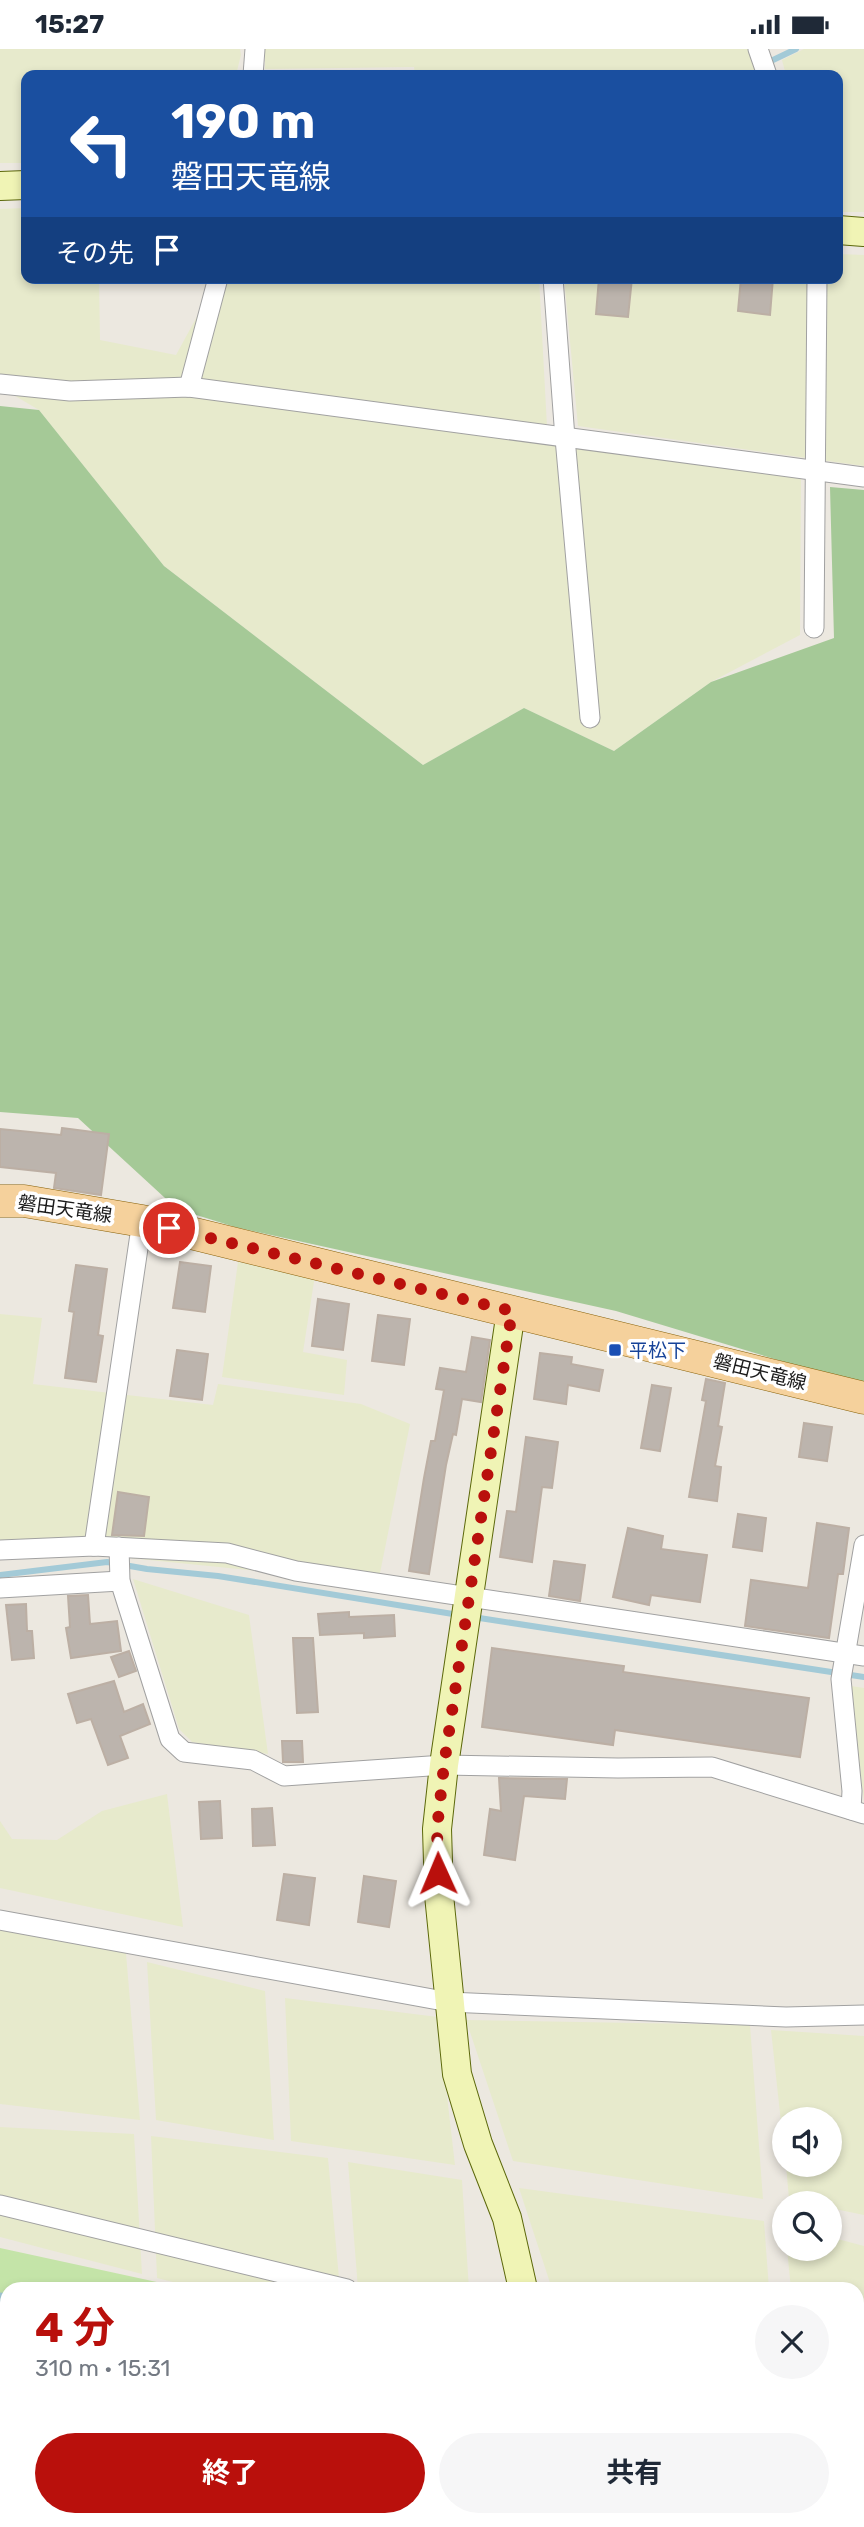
<!DOCTYPE html>
<html lang="ja">
<head>
<meta charset="utf-8">
<style>
	:root { --surface:#fff; --page:#f6f6f7; --text:#1f2937; --muted:#747a83; --accent:#b9100c }
	body { margin:0; font-family:Rubik,"Noto Sans JP",sans-serif; background:var(--page); color:var(--text); height:100vh; display:flex; flex-direction:column; font-size:26px; white-space:nowrap }
	* { box-sizing:border-box; margin:0 }
	p { font-size:23px; color:var(--muted) }
	.icon { flex:none; width:38px; height:38px; fill:none; stroke:currentColor; stroke-width:2; stroke-linecap:round; stroke-linejoin:round }
	.map { position:relative; flex:1; overflow:hidden }
	.drawer { position:absolute; left:0px; top:2233px; width:864px; height:245px; display:flex; flex-direction:column; background:var(--surface); border-radius:21px 21px 0 0; box-shadow:0 4px 10px #0003 }
	.drawer>* { flex:none }
	.guide { position:absolute; left:21px; top:21px; width:822px; height:214px; border-radius:14px; box-shadow:0 4px 10px #0003; background:#1a4fa0; color:#fff; overflow:hidden }
	.tools { position:absolute; left:772px; top:2058px; display:grid; gap:14px }
	.tools a { display:grid; place-items:center; width:70px; height:70px; border-radius:50%; background:var(--surface); box-shadow:0 4px 10px #0003; font-size:35px }
	.pin { position:absolute; display:grid; place-items:center; width:60px; height:60px; color:#fff; margin:-30px; border:4px solid #fff; border-radius:50%; box-shadow:0 2px 7px #0007 }
	.me { position:absolute; width:77px; margin:-38px; rotate:359deg; stroke-linejoin:round; filter:drop-shadow(0 0 5px #0008) }
	.turn { display:flex; align-items:center; gap:24px; height:147px; padding:0 35px; font-size:32px }
	.turn .icon { width:91px; height:91px; stroke-width:2.5 }
	.turn b { display:block; font-size:49px; line-height:60px }
	.then { display:flex; align-items:center; height:66px; padding:0 35px; background:#0003; gap:14px; font-size:26px }
	.round { display:grid; place-items:center; flex:none; width:74px; height:74px; border-radius:37px; background:var(--page) }
	.overview { display:flex; align-items:center; justify-content:space-between; height:119px; padding:0 35px }
	h1 { font-size:42px; font-weight:700; line-height:52px; color:var(--accent) }
	.button { display:flex; gap:14px; margin-top:auto; padding:14px 35px }
	.button a { flex:1; height:80px; border-radius:42px; background:var(--accent); color:#fff; font-size:28px; font-weight:700; line-height:80px; text-align:center }
	.button a+a { background:var(--page); color:var(--text) }
	.status { display:flex; justify-content:space-between; align-items:center; height:49px; padding:0 35px; background:var(--surface); direction:ltr }
	.status svg { height:19px; fill:currentColor }
	.map>svg:first-child { display:block }
</style>
</head>
<body>
<div class="status"><b>15:27</b><svg viewBox="0 0 49 12"><path d="M0 12V9h3v3zM5 12V6h3v6zM10 12V3h3v9zM15 12V0h3v12zM26 1h20v11H26zM47 4h2v5h-2z"/></svg></div>
<div class="map">
<svg width="864" height="2478" viewBox="0 0 864 2478">
	<rect width="100%" height="100%" fill="#ece8e0"/>
	<g fill="#e7eacc">
		<polygon points="0,0 240,0 241,6 236,26 26,26 26,114 0,114"/>
		<polygon points="265,0 758,0 767,26 415,26 414,18 265,20"/>
		<polygon points="804,0 864,0 864,163 838,163 838,26 786,26 782,11"/>
		<polygon points="26,159 26,229 99,229 100,291 176,306 218,229 539,229 548,396 801,428 800,586 711,633 614,702 524,659 423,716 164,517 39,361 0,338 0,160"/>
		<polygon points="838,205 864,206 864,417 578,377 564,229 838,229"/>
		<polygon points="238,1213 315,1226 303,1303 347,1311 344,1346 222,1328"/>
		<polygon points="0,1265 42,1269 33,1335 213,1356 218,1335 361,1355 410,1375 378,1534 0,1496"/>
		<polygon points="133,1530 249,1566 268,1705 192,1693 179,1680"/>
		<polygon points="851,1637 864,1639 864,1753"/>
		<polygon points="167,1745 183,1878 0,1839 0,1772 12,1790 57,1791 102,1762"/>
		<polygon points="0,1881 126,1904 140,2071 0,2055"/>
		<polygon points="147,1913 265,1942 274,2091 156,2071"/>
		<polygon points="285,1949 438,1968 455,2116 291,2092"/>
		<polygon points="466,1971 750,1976 763,2150 513,2112"/>
		<polygon points="771,1981 864,1987 864,2166 830,2159 830,2154 808,2154 789,2150 786,2116 830,2116 830,2070 784,2070 784,2101"/>
		<polygon points="0,2078 134,2085 142,2225 0,2188"/>
		<polygon points="151,2087 328,2109 340,2240 201,2240 157,2229"/>
		<polygon points="348,2113 462,2131 469,2240 358,2240"/>
		<polygon points="519,2139 764,2172 769,2240 552,2240"/>
		<polygon points="830,2188 864,2197 864,2346 858,2345 858,2240 791,2240 787,2200 830,2200"/>
		<polygon points="0,2295 7,2297 7,2471 70,2471 71,2478 0,2478"/>
		<rect x="80" y="2471" width="105" height="7"/>
		<rect x="196" y="2471" width="136" height="7"/>
		<polygon points="350,2471 491,2471 492,2478 350,2478"/>
		<polygon points="624,2471 720,2471 734,2475 734,2478 622,2478"/>
	</g>
	<g fill="#c4e4a8">
		<polygon points="0,2199 189,2240 7,2240 7,2297 0,2295"/>
		<polygon points="858,2380 864,2381 864,2478 743,2478 720,2471 858,2471"/>
	</g>
	<polygon fill="#a5c997" points="0,357 39,361 164,517 423,716 524,659 614,702 711,633 834,589 830,438 864,441 864,1337 616,1262 235,1178 177,1160 78,1069 0,1063"/>
	<g fill="none" stroke-linecap="round" stroke-linejoin="round">
		<g stroke="#a3cad7" stroke-width="6">
			<polyline points="773,11 796,0"/>
			<polyline points="0,1526 107,1513 147,1520 218,1527 459,1566"/>
			<polyline points="473,1568 864,1628"/>
		</g>
		<g stroke="#a3cad7" stroke-width="37">
			<polyline points="0,2262 7,2264"/>
			<polyline points="858,2444 864,2445"/>
		</g>
	</g>
	<g fill="#bcb4ad" stroke="#bcafa4" stroke-width="2">
		<polygon points="599,229 632,229 628,268 596,265"/>
		<polygon points="741,229 773,229 770,266 738,262"/>
		<polygon points="62,1079 109,1085 101,1146 54,1139 56,1124 0,1118 0,1080 61,1086"/>
		<polygon points="180,1213 211,1217 205,1263 173,1259"/>
		<polygon points="76,1216 107,1220 98,1286 103,1287 96,1333 65,1329 74,1263 69,1262"/>
		<polygon points="318,1250 349,1255 343,1301 312,1297"/>
		<polygon points="378,1266 410,1270 404,1316 372,1312"/>
		<polygon points="472,1288 490,1291 481,1353 462,1350 456,1386 453,1385 446,1416 429,1525 409,1522 424,1429 431,1392 435,1392 444,1341 436,1340 440,1319 466,1323"/>
		<polygon points="177,1301 208,1305 202,1351 170,1347"/>
		<polygon points="540,1304 572,1308 571,1315 603,1321 599,1342 568,1336 566,1355 534,1350"/>
		<polygon points="706,1330 725,1334 718,1377 722,1378 715,1417 721,1418 717,1452 689,1448 706,1352 702,1351"/>
		<polygon points="652,1336 671,1339 660,1402 641,1399"/>
		<polygon points="804,1374 832,1378 827,1412 799,1408"/>
		<polygon points="526,1388 558,1393 552,1439 542,1438 532,1513 500,1508 507,1462 516,1463"/>
		<polygon points="118,1443 149,1448 144,1487 112,1486"/>
		<polygon points="738,1465 766,1469 762,1502 733,1498"/>
		<polygon points="817,1474 849,1479 843,1525 838,1525 829,1589 745,1577 751,1531 808,1539"/>
		<polygon points="628,1479 663,1487 661,1500 707,1506 700,1553 651,1546 649,1556 613,1548"/>
		<polygon points="554,1512 585,1516 580,1552 549,1547"/>
		<polygon points="88,1546 90,1575 117,1572 121,1602 71,1609 66,1579 70,1578 68,1547"/>
		<polygon points="26,1555 27,1582 32,1582 34,1609 12,1611 6,1556"/>
		<polygon points="349,1563 349,1568 394,1566 395,1587 364,1589 364,1584 320,1586 318,1565"/>
		<polygon points="293,1589 313,1589 318,1663 297,1664"/>
		<polygon points="492,1599 624,1617 623,1623 809,1649 800,1708 615,1681 613,1696 482,1678"/>
		<polygon points="129,1602 136,1622 119,1628 111,1608"/>
		<polygon points="114,1632 124,1663 143,1655 150,1675 120,1687 128,1709 108,1716 91,1670 77,1674 68,1645"/>
		<polygon points="282,1692 302,1692 303,1713 283,1713"/>
		<polygon points="499,1729 567,1730 565,1750 524,1747 515,1811 484,1806 490,1760 501,1762"/>
		<polygon points="220,1752 222,1789 201,1790 199,1753"/>
		<polygon points="272,1759 275,1796 253,1797 252,1760"/>
		<polygon points="284,1825 315,1829 309,1876 277,1871"/>
		<polygon points="364,1827 396,1832 389,1878 358,1873"/>
	</g>
	<g fill="none" stroke-linecap="round" stroke-linejoin="round">
		<g stroke="#a1a1a1" stroke-width="21">
			<g id="street">
				<polyline points="758,0 767,26"/>
				<polyline points="253,26 255,0"/>
				<polyline points="553,229 565,389 590,669"/>
				<polyline points="0,335 70,342 189,338 864,428"/>
				<polyline points="189,338 218,229"/>
				<polyline points="814,579 817,229"/>
				<polyline points="94,1497 142,1172"/>
				<polyline points="119,1498 120,1532 170,1690 184,1703 253,1711 284,1727 444,1716 618,1719 712,1718 864,1765"/>
				<polyline points="0,1501 94,1497 227,1504 296,1522 864,1607"/>
				<polyline points="0,1539 120,1532"/>
				<polyline points="851,1761 852,1742 841,1630 864,1496"/>
				<polyline points="0,1871 449,1953 786,1968 864,1966"/>
				<polyline points="0,2156 347,2240"/>
				<polyline points="858,2390 864,2392"/>
			</g>
		</g>
		<g stroke="#5c680b" stroke-width="30">
			<g id="secondary">
				<polyline points="0,137 26,136"/>
				<polyline points="838,181 864,183"/>
				<polyline points="511,1262 444,1716 437,1780 439,1846 457,2025 478,2095 507,2169 523,2240"/>
				<polyline points="547,2471 548,2478"/>
			</g>
		</g>
		<g stroke="#886109" stroke-width="33">
			<polyline id="primary" points="0,1152 24,1152 142,1172 864,1349"/>
		</g>
		<use href="#street" stroke="#fff" stroke-width="19"/>
		<use href="#secondary" stroke="#f0f4b5" stroke-width="28"/>
		<use href="#primary" stroke="#f5d19c" stroke-width="32"/>
	</g>
	<g fill="none" stroke-linecap="round" stroke-linejoin="round">
		<polyline stroke="#b9100c" stroke-width="12" stroke-dasharray="0 21.6" points="169,1179 512,1262 444,1716 437,1780 438,1824"/>
	</g>
	<rect fill="#1a4fb4" stroke="#fff" stroke-width="2.5" x="608" y="1294" width="14" height="14" rx="3.5"/>
	<g text-anchor="middle" dominant-baseline="central" stroke-width="7" stroke-linejoin="round" paint-order="stroke">
		<g font-size="19" fill="#1a1a1a" stroke="#fff">
			<text transform="translate(65 1160) rotate(8)">磐田天竜線</text>
			<text transform="translate(760 1323) rotate(14)">磐田天竜線</text>
		</g>
		<g font-size="19" fill="#164399" stroke="#fff" text-anchor="start">
			<text x="629" y="1301">平松下</text>
		</g>
	</g>
</svg>
<div class="tools">
<a><svg class="icon" aria-label="sound" viewBox="0 0 24 24"><path d="M4 9h4l5-4v14l-5-4H4zM17 9q2 3 0 6"/></svg></a>
<a><svg class="icon" aria-label="search" viewBox="0 0 24 24"><circle cx="10" cy="10" r="6"/><path d="M15 15l6 6"/></svg></a>
</div>
<div class="pin" style="left:169px;top:1179px;background:#d93025"><svg class="icon" aria-label="arrive" viewBox="0 0 24 24"><path d="M6 21V4h12l-3 4 3 4H6"/></svg></div>
<svg class="me" style="left:438px;top:1824px" viewBox="-20 -20 40 40"><path d="M0-17L14 15 0 8-14 15z" fill="#b9100c" stroke="#fff" stroke-width="4"/></svg>
<div class="guide">
<div class="turn"><svg class="icon" aria-label="left" viewBox="0 0 24 24"><path d="M17 20v-9H6M10 6l-5 5 5 5"/></svg><div><b>190 m</b>磐田天竜線</div></div>
<div class="then">その先<svg class="icon" aria-label="arrive" viewBox="0 0 24 24"><path d="M6 21V4h12l-3 4 3 4H6"/></svg></div>
</div>
<section class="drawer">
<div class="overview"><div><h1>4 分</h1><p>310 m · 15:31</p></div><a class="round"><svg class="icon" aria-label="close" viewBox="0 0 24 24"><path d="M6 6l12 12M18 6L6 18"/></svg></a></div>
<div class="button"><a>終了</a><a>共有</a></div>
</section>
</div>
</body>
</html>
